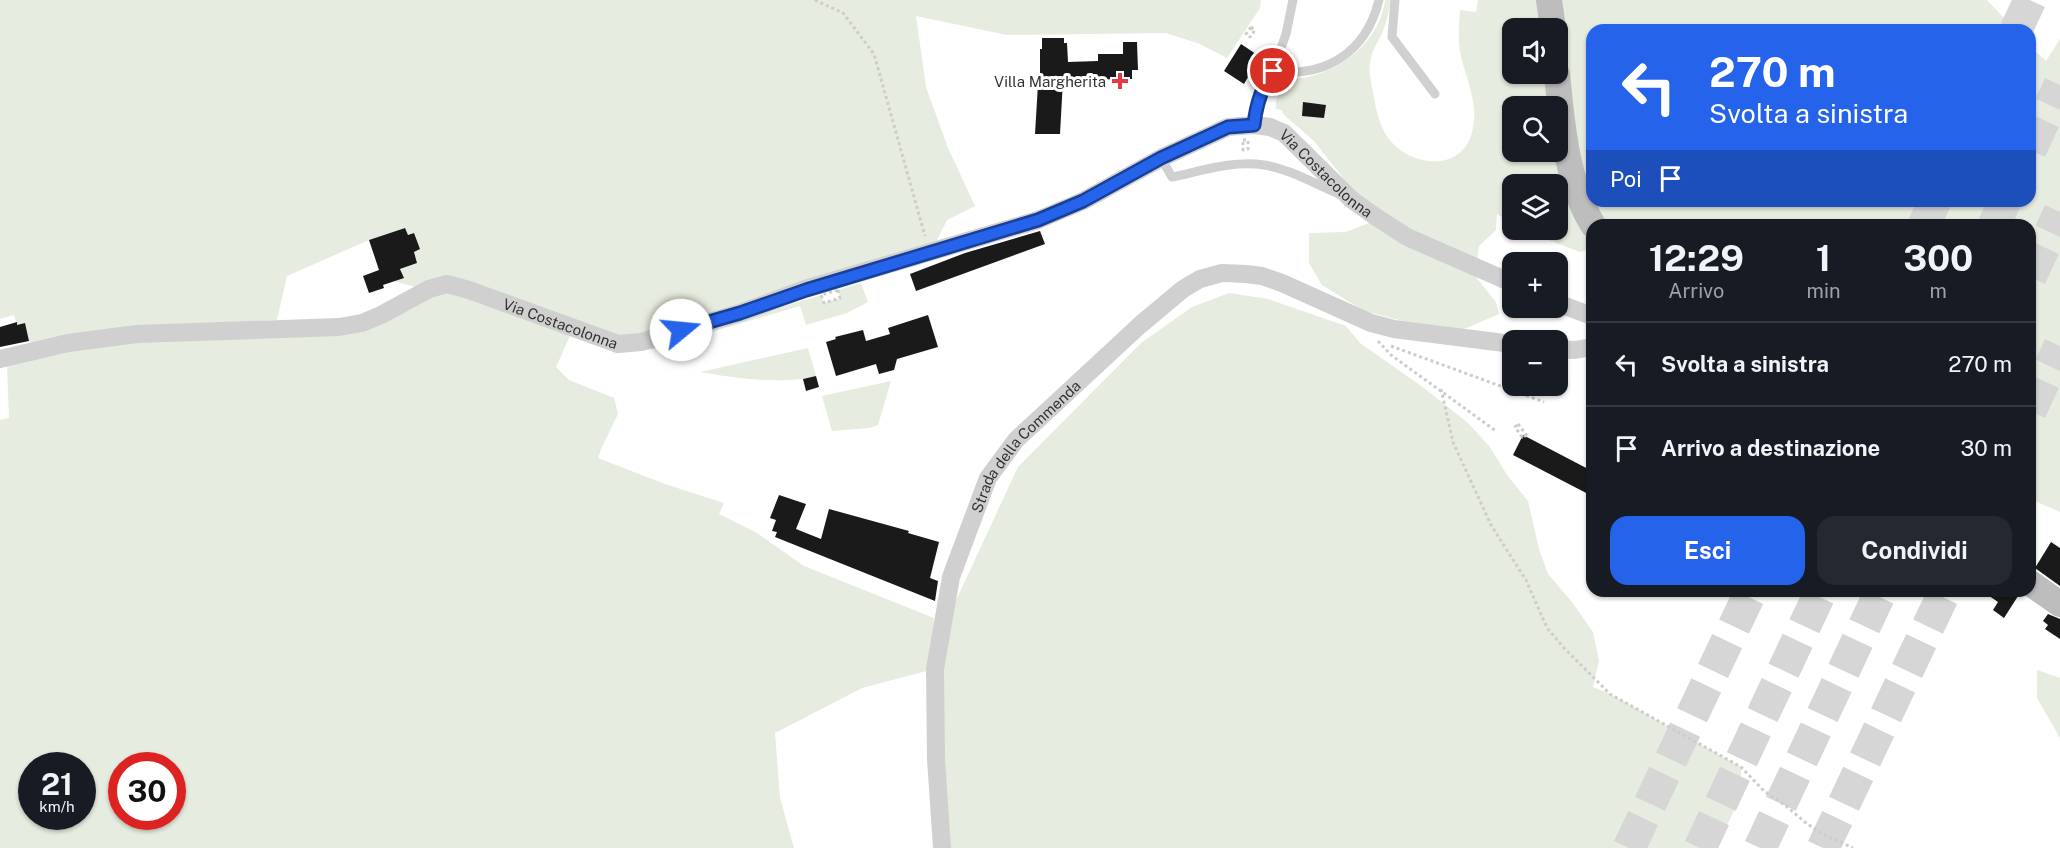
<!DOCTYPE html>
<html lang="it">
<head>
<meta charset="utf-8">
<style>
	:root { --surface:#171b24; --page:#242831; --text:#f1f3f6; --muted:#9ea1a6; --line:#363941; --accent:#2563eb }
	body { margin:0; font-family:"Public Sans",sans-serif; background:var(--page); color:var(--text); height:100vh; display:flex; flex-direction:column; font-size:22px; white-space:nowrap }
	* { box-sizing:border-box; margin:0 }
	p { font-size:20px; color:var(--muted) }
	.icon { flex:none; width:33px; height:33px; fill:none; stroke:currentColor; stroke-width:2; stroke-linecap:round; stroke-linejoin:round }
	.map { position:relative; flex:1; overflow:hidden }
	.sheet { position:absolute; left:1586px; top:219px; width:450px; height:378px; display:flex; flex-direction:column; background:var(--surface); border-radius:18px; box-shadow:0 2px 4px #0004 }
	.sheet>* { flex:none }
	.banner { position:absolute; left:1586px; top:24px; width:450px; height:183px; border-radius:18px; box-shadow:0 2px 4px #0004; background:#2563eb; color:#fff; overflow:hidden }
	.buttons { position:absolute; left:1502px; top:18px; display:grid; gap:12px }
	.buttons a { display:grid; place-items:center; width:66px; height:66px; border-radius:12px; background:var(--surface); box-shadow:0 2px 4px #0004; font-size:30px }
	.speed { position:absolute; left:18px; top:752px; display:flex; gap:12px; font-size:30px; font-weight:700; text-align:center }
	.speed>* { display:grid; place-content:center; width:78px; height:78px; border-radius:50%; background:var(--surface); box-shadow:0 2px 4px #0004; line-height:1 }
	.speed small { font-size:15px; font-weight:400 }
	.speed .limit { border:9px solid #d22; background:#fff; color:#111 }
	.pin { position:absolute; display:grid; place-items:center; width:51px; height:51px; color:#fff; margin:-26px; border:3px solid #fff; border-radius:50%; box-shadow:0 2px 6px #0007 }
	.me { position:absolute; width:66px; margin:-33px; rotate:73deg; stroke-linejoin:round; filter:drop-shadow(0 0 4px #0008) }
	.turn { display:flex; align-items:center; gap:21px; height:126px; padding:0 24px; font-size:27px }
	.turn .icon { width:78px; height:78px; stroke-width:2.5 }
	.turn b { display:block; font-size:42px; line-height:51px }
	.then { display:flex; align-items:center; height:57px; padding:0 24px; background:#0003; gap:12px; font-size:22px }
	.eta { display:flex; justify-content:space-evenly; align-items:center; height:102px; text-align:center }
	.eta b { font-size:36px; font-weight:700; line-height:42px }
	.primary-button { display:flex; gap:12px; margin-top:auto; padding:12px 24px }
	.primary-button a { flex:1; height:69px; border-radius:18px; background:var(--accent); color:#fff; font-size:24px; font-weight:700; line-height:69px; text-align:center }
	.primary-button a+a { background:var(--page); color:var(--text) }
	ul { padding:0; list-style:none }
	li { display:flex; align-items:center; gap:18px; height:84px; padding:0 24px; border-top:2px solid var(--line) }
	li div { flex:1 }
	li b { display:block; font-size:22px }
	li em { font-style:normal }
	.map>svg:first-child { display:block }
</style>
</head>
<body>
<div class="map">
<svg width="2060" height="848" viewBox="0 0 2060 848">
	<rect width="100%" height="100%" fill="#fff"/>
	<g fill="#e6ecdf" fill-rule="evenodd">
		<path d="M0,0H1261L1260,8L1227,58L1200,44L1166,33L1007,35L916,16L926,87L948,148L975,206L947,220L936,242L641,342L573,329L556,367L569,380L614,398L618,414L601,449L598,458L665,484L724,503L719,514L757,533L804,566L934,618L930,670L862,688L775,733L780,798L794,848H0V420L9,418L7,364L60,348L358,328L415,287L394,281L403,278L401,269L417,263L414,252L420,249L414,233L408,235L405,228L369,240L287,276L277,320L144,327L33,344L29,341L25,323L17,325L14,315L0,319ZM32,765H82V816H32ZM122,765H172V816H122Z"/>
		<path d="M1385,0H1391C1389,10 1387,21 1383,31C1381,37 1377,42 1375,47C1368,59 1369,74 1372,87C1375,104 1378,125 1389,139C1410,167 1462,173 1472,132C1480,103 1465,79 1460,51C1458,38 1459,24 1460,10L1476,12L1478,0H1538L1541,28H1512V74H1544L1549,106H1512V152H1557L1591,237V249L1580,252L1523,230H1557V184H1512V223L1497,214L1496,230L1479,246L1475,276L1496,302L1499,314L1464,329L1403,321L1364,311L1322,285L1309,263V233L1346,232L1369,223L1355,193L1314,141L1283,114L1282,110L1276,109C1275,97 1279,88 1288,79C1332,79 1379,46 1385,0Z"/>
		<polygon points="1558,0 1987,0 2015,30 1592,30 1592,201 2030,201 2030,46 2046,61 2060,39 2060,512 2030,499 2030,225 1601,225 1586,199 1563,81"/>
		<polygon points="861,283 868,302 847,313 806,325 800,306 654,349 610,354 757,315 821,295 824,303 840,298 838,290"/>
		<polygon points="1229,293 1268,299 1346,326 1360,343 1424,388 1468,423 1490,447 1507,475 1528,501 1539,549 1548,574 1572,602 1593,632 1599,661 1593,687 1610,694 1741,767 1741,796 1716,848 942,848 935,669 952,609 1018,467 1141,343 1192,307"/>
		<path d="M808,348L816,376C784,385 734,378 700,372Z"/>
		<polygon points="891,381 878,425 869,428 832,431 822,396"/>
		<polygon points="2037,670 2060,678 2060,738 2037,698"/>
	</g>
	<g fill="#1a1a1a">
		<polygon points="1042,38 1064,38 1064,43 1067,43 1068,62 1098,61 1098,54 1123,54 1123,42 1137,42 1138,70 1132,70 1132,79 1063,80 1060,134 1035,134 1038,84 1040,84 1040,49 1042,49"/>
		<polygon points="1241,44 1268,62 1255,81 1248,77 1244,84 1224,71"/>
		<polygon points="1303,102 1326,105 1324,118 1302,116"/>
		<polygon points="405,228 408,235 414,233 420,249 414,252 417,263 400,269 404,278 383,285 384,288 369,293 363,276 379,270 369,240"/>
		<polygon points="1040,231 1045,244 916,291 910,274 965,253"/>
		<polygon points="928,315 938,347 897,359 894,370 879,374 876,364 836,376 826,342 836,339 835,337 863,330 866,341 890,334 888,328"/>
		<polygon points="17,322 17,325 25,323 29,341 0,347 0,327"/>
		<polygon points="816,376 819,387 806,391 803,379"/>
		<polygon points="1523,435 1592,471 1592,496 1513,455"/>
		<polygon points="779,495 806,504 796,529 821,539 829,509 909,531 908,533 939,542 930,578 938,581 935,601 775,537 777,532 772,531 776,520 770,518"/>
		<polygon points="2051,542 2060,548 2060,586 2035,568"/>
		<polygon points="1982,591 2018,591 2020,593 2004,618 1993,610 1998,602"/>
		<polygon points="2048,614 2060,619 2060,639 2045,629 2048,625 2043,621"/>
	</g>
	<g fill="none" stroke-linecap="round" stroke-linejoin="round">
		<g stroke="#d6d6d6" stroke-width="33" stroke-dasharray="33 16" stroke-linecap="butt">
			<polyline points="2016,30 2030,0"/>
			<polyline points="2030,150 2060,85"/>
			<polyline points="1924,225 1935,201"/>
			<polyline points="1994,225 2005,201"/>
			<polyline points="2030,277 2060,212"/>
			<polyline points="2030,411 2060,346"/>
			<polyline points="1629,848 1751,591"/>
			<polyline points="1700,848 1821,591"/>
			<polyline points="1760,848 1881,591"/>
			<polyline points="1823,848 1945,591"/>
		</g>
		<g stroke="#cdcdcd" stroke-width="3" stroke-dasharray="3 3" stroke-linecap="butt">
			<polyline points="815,0 843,13 874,54 925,236"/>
			<polygon points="1251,27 1255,30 1250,37 1246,34"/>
			<polygon points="1243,140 1248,140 1248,149 1243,150"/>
			<polygon points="838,290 840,298 824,303 821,295"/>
			<polyline points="1378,341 1391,355 1496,431"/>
			<polyline points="1391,346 1544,402"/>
			<polyline points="1441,389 1453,442 1491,525 1526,580 1547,628 1564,648 1610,694 1741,767 1764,791 1786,806 1806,823 1823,834 1853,848"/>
			<polygon points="1518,424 1528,437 1523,435 1522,437 1515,427"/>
		</g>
		<g stroke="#d0d0d0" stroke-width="9">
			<polyline points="1395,0 1392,37 1435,94"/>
			<path d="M1273,71C1325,78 1366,53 1379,0"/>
			<polyline points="1254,125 1256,106 1266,81 1273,71 1286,34 1293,0"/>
			<path d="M1161,158L1172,177C1201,171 1234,160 1264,165C1290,169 1315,184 1339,194"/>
		</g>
		<g stroke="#d0d0d0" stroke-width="18">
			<polyline points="1557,303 1592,316"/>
			<polyline points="1557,349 1575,350 1592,347"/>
			<path id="s1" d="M0,359L68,343L137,334L339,327L362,323L381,315L429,289L447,284L469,290L618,344L641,342L740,313L805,289L1038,220L1083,201L1161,158L1228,127L1254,125L1270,127L1284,133L1352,200L1376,217L1407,237L1512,283"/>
			<path id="s2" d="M942,848L936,759L935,669L951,577L988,478L1016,440L1140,325L1183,289L1200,279L1222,273L1246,274L1262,276L1282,283L1371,323L1394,329L1512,344"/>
		</g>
		<g stroke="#bdbdbd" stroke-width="26">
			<polyline points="1549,0 1553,28"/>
			<path d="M1557,74C1562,123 1566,181 1593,225"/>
			<polyline points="2030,583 2060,604"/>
		</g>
	</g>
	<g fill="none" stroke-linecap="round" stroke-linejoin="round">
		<g stroke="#184099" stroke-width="15">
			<path id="route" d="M681,330L740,313L806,290L1038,220L1083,201L1161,158L1228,127L1254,125C1256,105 1261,88 1273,71"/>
		</g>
		<use href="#route" stroke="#2563eb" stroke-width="10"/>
	</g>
	<path fill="#e63946" stroke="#fff" stroke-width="2" d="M1117 72h6v6h6v6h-6v6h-6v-6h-6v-6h6z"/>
	<g text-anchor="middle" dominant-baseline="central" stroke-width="6" stroke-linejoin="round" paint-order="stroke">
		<g font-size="15" fill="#333" stroke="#fff" text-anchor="end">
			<text x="1106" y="81">Villa Margherita</text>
		</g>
		<g font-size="15" fill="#333" stroke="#fff">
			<text stroke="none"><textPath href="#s1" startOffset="1406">Via Costacolonna</textPath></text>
			<text stroke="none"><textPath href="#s1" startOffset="579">Via Costacolonna</textPath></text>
			<text stroke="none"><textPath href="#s2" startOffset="426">Strada della Commenda</textPath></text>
		</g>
	</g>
</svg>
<div class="buttons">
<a><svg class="icon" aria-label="sound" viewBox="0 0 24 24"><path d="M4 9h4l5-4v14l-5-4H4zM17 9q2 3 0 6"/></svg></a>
<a><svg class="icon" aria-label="search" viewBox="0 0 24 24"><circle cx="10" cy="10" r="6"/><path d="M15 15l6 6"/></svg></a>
<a><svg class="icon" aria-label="layers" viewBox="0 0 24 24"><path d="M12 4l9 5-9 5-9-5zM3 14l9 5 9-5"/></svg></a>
<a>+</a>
<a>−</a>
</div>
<div class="speed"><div>21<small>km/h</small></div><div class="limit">30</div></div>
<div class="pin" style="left:1273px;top:71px;background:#d93025"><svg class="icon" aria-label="arrive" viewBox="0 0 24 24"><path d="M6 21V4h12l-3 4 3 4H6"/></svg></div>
<svg class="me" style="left:681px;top:330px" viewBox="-20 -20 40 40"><circle r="19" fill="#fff"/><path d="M0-13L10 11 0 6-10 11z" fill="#2563eb"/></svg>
<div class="banner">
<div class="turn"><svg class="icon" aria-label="left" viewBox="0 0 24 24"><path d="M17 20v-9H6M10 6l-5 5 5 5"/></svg><div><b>270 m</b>Svolta a sinistra</div></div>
<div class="then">Poi<svg class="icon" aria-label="arrive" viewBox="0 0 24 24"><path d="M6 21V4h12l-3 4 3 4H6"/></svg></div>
</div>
<section class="sheet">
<div class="eta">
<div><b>12:29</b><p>Arrivo</p></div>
<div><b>1</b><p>min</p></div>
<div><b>300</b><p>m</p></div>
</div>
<ul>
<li><svg class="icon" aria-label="left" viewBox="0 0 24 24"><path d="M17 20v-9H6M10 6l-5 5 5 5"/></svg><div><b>Svolta a sinistra</b></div><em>270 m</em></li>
<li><svg class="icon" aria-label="arrive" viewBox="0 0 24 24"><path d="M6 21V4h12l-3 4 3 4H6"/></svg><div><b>Arrivo a destinazione</b></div><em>30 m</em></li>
</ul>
<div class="primary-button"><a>Esci</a><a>Condividi</a></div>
</section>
</div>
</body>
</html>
